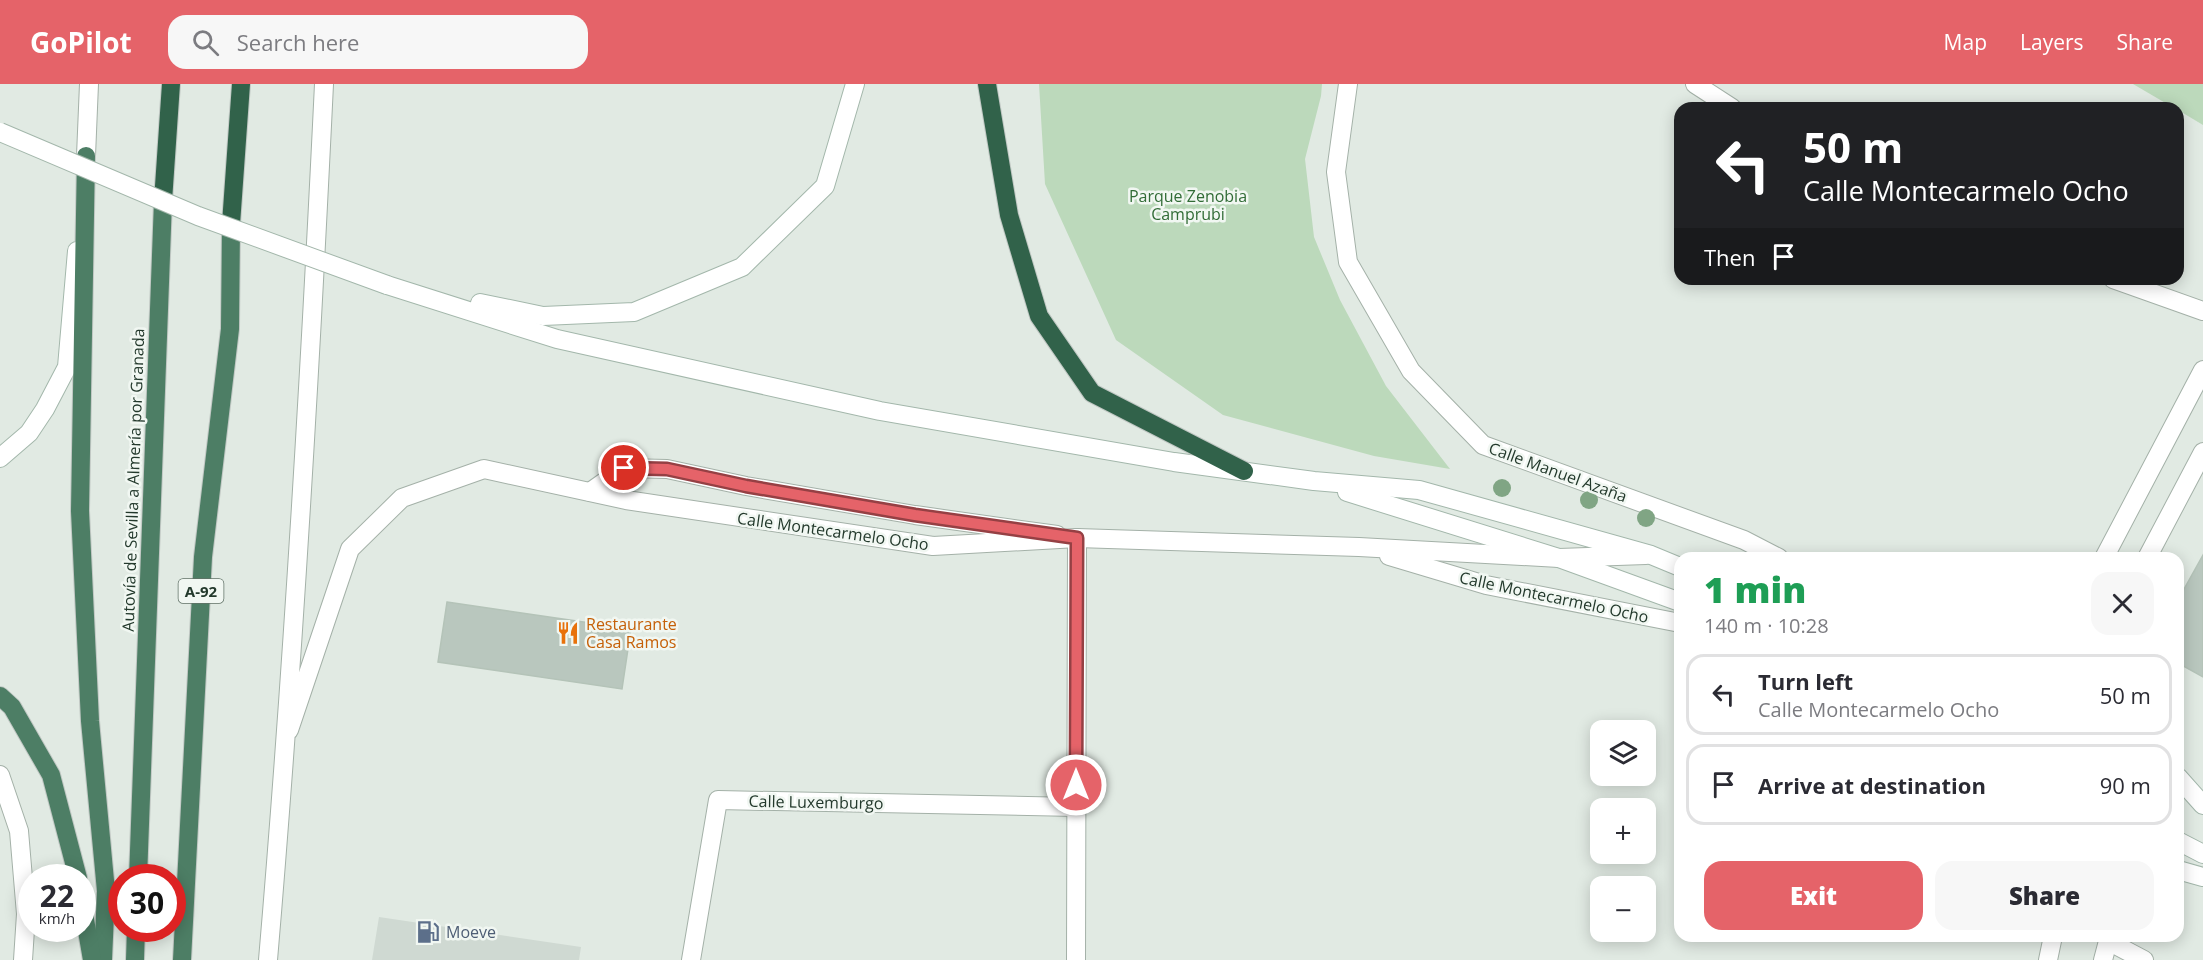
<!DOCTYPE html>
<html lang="en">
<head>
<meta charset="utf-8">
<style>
	:root { --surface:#fff; --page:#f7f7f7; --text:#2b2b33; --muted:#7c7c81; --line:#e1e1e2; --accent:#e56369 }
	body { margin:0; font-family:"Open Sans",sans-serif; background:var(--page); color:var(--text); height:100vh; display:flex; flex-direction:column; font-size:22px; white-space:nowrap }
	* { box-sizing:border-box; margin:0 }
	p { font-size:20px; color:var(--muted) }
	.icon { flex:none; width:33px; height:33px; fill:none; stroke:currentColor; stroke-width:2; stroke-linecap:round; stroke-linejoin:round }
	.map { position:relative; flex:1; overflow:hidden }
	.details { position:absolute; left:1674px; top:468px; width:510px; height:390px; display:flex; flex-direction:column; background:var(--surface); border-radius:18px; box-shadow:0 3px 15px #0003 }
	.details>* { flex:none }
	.guide { position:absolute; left:1674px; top:18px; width:510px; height:183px; border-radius:18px; box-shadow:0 3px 15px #0003; background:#202124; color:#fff; overflow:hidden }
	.buttons { position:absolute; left:1590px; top:636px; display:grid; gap:12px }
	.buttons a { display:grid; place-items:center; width:66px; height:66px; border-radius:12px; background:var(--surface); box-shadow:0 3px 15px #0003; font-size:30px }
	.speed { position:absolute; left:18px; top:780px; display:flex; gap:12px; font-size:30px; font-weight:700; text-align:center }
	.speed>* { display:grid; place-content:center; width:78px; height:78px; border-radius:50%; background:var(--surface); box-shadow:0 3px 15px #0003; line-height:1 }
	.speed small { font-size:15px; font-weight:400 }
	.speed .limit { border:9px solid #d22; background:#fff; color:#111 }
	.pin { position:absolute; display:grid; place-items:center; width:51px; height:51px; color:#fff; margin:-26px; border:3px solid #fff; border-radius:50%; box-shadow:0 2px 6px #0007 }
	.me { position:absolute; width:66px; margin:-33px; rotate:0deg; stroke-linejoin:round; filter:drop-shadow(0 0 4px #0008) }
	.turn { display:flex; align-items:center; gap:21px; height:126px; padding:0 30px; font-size:27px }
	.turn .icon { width:78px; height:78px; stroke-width:2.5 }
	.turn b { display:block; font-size:42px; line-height:51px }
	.then { display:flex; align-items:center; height:57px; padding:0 30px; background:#0003; gap:12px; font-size:22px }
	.round { display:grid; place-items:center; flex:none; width:63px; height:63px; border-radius:18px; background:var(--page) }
	.head { display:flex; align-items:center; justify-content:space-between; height:102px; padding:0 30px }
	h1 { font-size:36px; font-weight:800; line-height:45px; color:#1e9e55 }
	.primary-button { display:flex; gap:12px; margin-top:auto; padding:12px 30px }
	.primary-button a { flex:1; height:69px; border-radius:18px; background:var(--accent); color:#fff; font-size:24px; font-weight:800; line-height:69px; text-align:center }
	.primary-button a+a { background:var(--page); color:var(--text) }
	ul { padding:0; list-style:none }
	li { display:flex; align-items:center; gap:18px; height:81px; margin:0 12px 9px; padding:0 18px; border:3px solid var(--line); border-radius:18px }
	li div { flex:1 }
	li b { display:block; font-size:22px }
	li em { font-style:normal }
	header { display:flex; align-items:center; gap:36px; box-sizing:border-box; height:84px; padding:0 30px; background:var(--accent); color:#fff }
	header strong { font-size:28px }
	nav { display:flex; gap:33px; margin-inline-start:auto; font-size:21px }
	.search { width:420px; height:54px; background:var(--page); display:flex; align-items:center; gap:15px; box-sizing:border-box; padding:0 21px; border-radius:18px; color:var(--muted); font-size:22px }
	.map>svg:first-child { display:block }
</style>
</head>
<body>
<header>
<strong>GoPilot</strong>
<div class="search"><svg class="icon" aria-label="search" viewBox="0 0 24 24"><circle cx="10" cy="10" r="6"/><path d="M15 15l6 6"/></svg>Search here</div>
<nav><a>Map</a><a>Layers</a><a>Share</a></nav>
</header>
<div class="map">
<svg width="2203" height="876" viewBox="0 0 2203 876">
	<rect width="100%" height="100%" fill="#e1eae3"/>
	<polygon fill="#cfd9d2" points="379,833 581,863 579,876 372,876"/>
	<g fill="#bcd9bb">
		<polygon points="1039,0 1322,0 1321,12 1305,75 1314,153 1340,216 1386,302 1450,385 1374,372 1223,331 1116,256 1045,100"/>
		<polygon points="2133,0 2203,0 2203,41 2178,26 2178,24 2174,24"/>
	</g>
	<g fill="#b9c7be" stroke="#b4c3b8" stroke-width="1.5">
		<polygon points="2203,471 2203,593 2178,579 2178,516"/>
		<polygon points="447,518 631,545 622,605 438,578"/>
	</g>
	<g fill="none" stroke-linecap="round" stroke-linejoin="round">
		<g stroke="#a4b1a8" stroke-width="20">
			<polyline id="service" points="590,408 624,384 667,385 746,402 915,431 1057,451"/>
		</g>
		<g stroke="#a4b1a8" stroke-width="20">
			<g id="minor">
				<polyline points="1348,0 1336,88 1348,178 1411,287 1483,361 1744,456 1779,474"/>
				<polyline points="1695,0 1732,24"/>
				<polyline points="2113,195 2203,227"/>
				<polyline points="1389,472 1486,501 1680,539"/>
				<polyline points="2104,474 2203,286"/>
				<polyline points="2147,474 2203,368"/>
				<polyline points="289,646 350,465 402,414 484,385 626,416 933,462 1077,454 1359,463 1559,474 1646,471"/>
				<polyline points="2108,857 2144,876"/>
				<polyline points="691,876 718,716 1076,723"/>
				<polyline points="1076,876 1077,454"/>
				<polyline points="2048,876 2053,852"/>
				<polyline points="2103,876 2108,857 2112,852"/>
			</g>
		</g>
		<g stroke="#a4b1a8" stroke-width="20">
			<g id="tertiary">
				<polyline points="86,72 89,0"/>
				<polyline points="0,691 19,747 26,830 23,876"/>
				<path d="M268,876C293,584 310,292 324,0"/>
			</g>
		</g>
		<g stroke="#a3b7ab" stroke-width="20">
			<g id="secondary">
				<polyline points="387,201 557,255 880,327 1174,378 1314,397 1419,406 1651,471 1680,483"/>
				<polyline points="480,219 543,232 634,228 742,183 825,102 855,0"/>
				<polyline points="0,374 29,349 45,325 67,283 77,167"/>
				<polyline points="1347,408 1559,474 1680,518"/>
				<polyline points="2178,693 2203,721"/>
				<polyline points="2178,757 2203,770"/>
				<polyline points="2178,786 2203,793"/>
			</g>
		</g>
		<g stroke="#c1c8c4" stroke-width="20">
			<g id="trunk">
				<polyline points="86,72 80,427 90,637 106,807 103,876"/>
				<polyline points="0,612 12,623 51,691 78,794"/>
				<polyline points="138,794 163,117"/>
				<polyline points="82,818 92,876"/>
				<polyline points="135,876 136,844"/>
				<polyline points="182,876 203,473 230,245 231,140"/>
			</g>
		</g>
		<g stroke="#c1c8c4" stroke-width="20">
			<g id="motorway">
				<polyline points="987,0 1009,131 1039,232 1092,309 1244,387"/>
				<polyline points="163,117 171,0"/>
				<polyline points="231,140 241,0"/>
			</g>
		</g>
		<use href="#service" stroke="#fff" stroke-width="18"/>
		<use href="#minor" stroke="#fff" stroke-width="18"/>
		<use href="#tertiary" stroke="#fff" stroke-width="18"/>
		<use href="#secondary" stroke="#fff" stroke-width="18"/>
		<use href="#trunk" stroke="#4d7e65" stroke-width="18"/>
		<use href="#motorway" stroke="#31624a" stroke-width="18"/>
		<g stroke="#a3b7ab" stroke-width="20" stroke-linecap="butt">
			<polyline id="secondary-bridge" points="0,48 198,132 387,201"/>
		</g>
		<use href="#secondary-bridge" stroke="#fff" stroke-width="18"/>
	</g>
	<g fill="#80a584">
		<circle cx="1502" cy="404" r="9"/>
		<circle cx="1589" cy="416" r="9"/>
		<circle cx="1646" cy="434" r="9"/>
	</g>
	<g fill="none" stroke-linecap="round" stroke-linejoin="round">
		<g stroke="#954044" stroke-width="15">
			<polyline id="route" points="624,384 667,385 746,402 915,431 1077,454 1076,701"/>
		</g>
		<use href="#route" stroke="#e56369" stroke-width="10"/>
	</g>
	<defs>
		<g id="restaurant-bare" transform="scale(1.8)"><path d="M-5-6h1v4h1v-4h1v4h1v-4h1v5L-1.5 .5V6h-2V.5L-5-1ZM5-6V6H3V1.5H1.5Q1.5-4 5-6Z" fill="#e8710a" stroke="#f1f7f2" stroke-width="2.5" paint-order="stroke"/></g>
		<g id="fuel-bare" transform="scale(1.8)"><path d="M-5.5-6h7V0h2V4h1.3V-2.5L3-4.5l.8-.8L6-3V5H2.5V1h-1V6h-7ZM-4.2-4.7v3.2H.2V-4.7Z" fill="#5c6f8a" stroke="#f1f7f2" stroke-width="2.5" paint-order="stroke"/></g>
	</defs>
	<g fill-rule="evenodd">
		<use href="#restaurant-bare" x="568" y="549"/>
		<use href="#fuel-bare" x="428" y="848"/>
	</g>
	<g text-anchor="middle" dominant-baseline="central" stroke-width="5" stroke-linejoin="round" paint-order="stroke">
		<rect fill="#f1f7f2" stroke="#617267" stroke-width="1.5" x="178.5" y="495" width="45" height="24" rx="4.5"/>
		<g font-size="15" font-weight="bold" fill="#23392c">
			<text x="201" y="507">A-92</text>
		</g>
		<g font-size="16" fill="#316c36" stroke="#f1f7f2">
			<text x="1188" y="112">Parque Zenobia<tspan x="1188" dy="18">Camprubi</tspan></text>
		</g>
		<g font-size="16" fill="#23392c" stroke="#f1f7f2">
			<text transform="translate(1558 388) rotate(20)">Calle Manuel Azaña</text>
			<text transform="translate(133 396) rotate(-88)">Autovía de Sevilla a Almería por Granada</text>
			<text transform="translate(833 447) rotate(8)">Calle Montecarmelo Ocho</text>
			<text transform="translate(1554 513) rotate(12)">Calle Montecarmelo Ocho</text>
			<text transform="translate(816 718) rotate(1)">Calle Luxemburgo</text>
		</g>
		<g font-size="16" fill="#c56008" stroke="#f1f7f2" text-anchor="start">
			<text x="586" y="540">Restaurante<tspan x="586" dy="18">Casa Ramos</tspan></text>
		</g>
		<g font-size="16" fill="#4e5e75" stroke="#f1f7f2" text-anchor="start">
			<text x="446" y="848">Moeve</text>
		</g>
	</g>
</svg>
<div class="buttons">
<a><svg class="icon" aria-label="layers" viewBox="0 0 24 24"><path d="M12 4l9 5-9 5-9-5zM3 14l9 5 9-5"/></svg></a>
<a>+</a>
<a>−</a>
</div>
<div class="speed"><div>22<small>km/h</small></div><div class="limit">30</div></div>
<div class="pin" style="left:624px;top:384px;background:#d93025"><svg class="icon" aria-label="arrive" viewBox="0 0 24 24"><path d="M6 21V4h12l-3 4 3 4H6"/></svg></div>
<svg class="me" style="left:1076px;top:701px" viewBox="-20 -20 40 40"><circle r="17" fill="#e56369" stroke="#fff" stroke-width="3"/><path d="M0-11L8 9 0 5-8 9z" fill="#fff"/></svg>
<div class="guide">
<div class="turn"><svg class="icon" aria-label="left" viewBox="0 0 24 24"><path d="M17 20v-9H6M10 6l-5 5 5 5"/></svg><div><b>50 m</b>Calle Montecarmelo Ocho</div></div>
<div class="then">Then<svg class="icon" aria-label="arrive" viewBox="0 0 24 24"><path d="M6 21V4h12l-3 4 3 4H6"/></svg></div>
</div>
<section class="details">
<div class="head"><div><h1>1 min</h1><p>140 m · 10:28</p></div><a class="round"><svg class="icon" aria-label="close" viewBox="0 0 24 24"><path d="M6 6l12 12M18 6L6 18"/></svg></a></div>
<ul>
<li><svg class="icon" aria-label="left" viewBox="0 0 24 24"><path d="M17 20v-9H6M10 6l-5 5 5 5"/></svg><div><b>Turn left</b><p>Calle Montecarmelo Ocho</p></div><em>50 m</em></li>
<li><svg class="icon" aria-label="arrive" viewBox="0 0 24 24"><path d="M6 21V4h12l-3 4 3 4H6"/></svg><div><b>Arrive at destination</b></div><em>90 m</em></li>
</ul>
<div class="primary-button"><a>Exit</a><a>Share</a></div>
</section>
</div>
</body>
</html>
